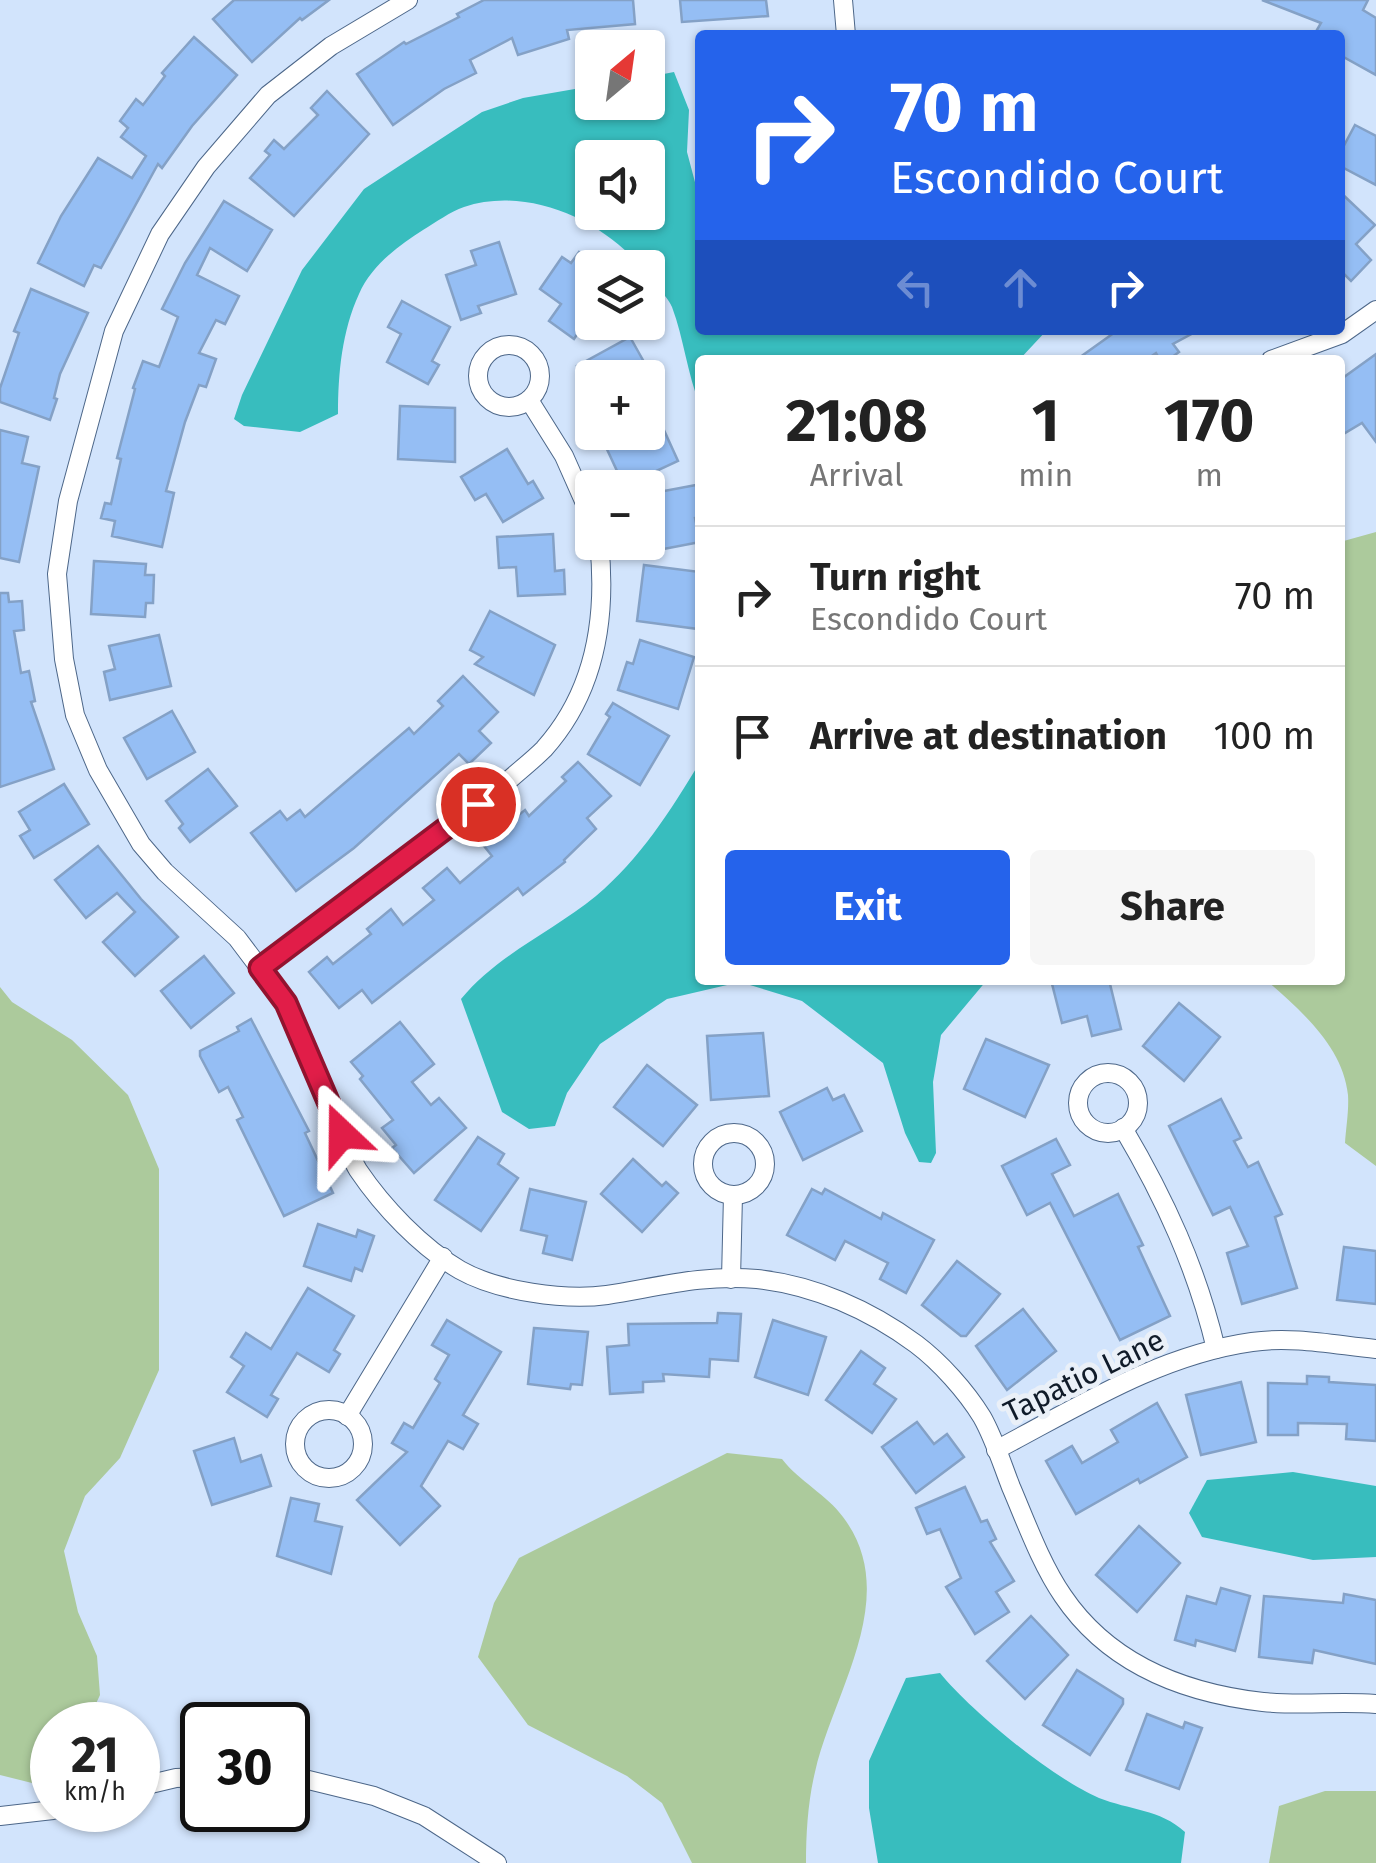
<!DOCTYPE html>
<html lang="en">
<head>
<meta charset="utf-8">
<style>
	:root { --surface:#fff; --page:#f6f6f6; --text:#222; --muted:#767676; --line:#e0e0e0; --accent:#2563eb }
	body { margin:0; font-family:"Fira Sans",sans-serif; background:var(--page); color:var(--text); height:100vh; display:flex; flex-direction:column; font-size:38px; white-space:nowrap }
	* { box-sizing:border-box; margin:0 }
	p { font-size:32px; color:var(--muted) }
	.icon { flex:none; width:55px; height:55px; fill:none; stroke:currentColor; stroke-width:2; stroke-linecap:round; stroke-linejoin:round }
	.map { position:relative; flex:1; overflow:hidden }
	.panel { position:absolute; left:695px; top:355px; width:650px; height:630px; display:flex; flex-direction:column; background:var(--surface); border-radius:10px; box-shadow:0 2px 8px #0004 }
	.panel>* { flex:none }
	.top-card { position:absolute; left:695px; top:30px; width:650px; height:305px; border-radius:10px; box-shadow:0 2px 8px #0004; background:#2563eb; color:#fff; overflow:hidden }
	.needle { width:65px; rotate:29deg }
	.tools { position:absolute; left:575px; top:30px; display:grid; gap:20px }
	.tools a { display:grid; place-items:center; width:90px; height:90px; border-radius:10px; background:var(--surface); box-shadow:0 2px 8px #0004; font-size:50px }
	.speed { position:absolute; left:30px; top:1702px; display:flex; gap:20px; font-size:50px; font-weight:700; text-align:center }
	.speed>* { display:grid; place-content:center; width:130px; height:130px; border-radius:50%; background:var(--surface); box-shadow:0 2px 8px #0004; line-height:1 }
	.speed small { font-size:25px; font-weight:400 }
	.speed .limit { border:5px solid #111; border-radius:15px; background:#fff; color:#111 }
	.pin { position:absolute; display:grid; place-items:center; width:85px; height:85px; color:#fff; margin:-42px; border:5px solid #fff; border-radius:50%; box-shadow:0 2px 10px #0007 }
	.me { position:absolute; width:110px; margin:-55px; rotate:337deg; stroke-linejoin:round; filter:drop-shadow(0 0 8px #0008) }
	.turn { display:flex; align-items:center; gap:35px; height:210px; padding:0 30px; font-size:45px }
	.turn .icon { width:130px; height:130px; stroke-width:2.5 }
	.turn b { display:block; font-size:70px; line-height:85px }
	.lanes { display:flex; align-items:center; height:95px; padding:0 30px; background:#0003; justify-content:center; gap:50px; direction:ltr }
	.lanes .off { opacity:.35 }
	.eta { display:flex; justify-content:space-evenly; align-items:center; height:170px; text-align:center }
	.eta b { font-size:60px; font-weight:700; line-height:70px }
	.primary-button { display:flex; gap:20px; margin-top:auto; padding:20px 30px }
	.primary-button a { flex:1; height:115px; border-radius:10px; background:var(--accent); color:#fff; font-size:40px; font-weight:700; line-height:115px; text-align:center }
	.primary-button a+a { background:var(--page); color:var(--text) }
	ul { padding:0; list-style:none }
	li { display:flex; align-items:center; gap:30px; height:140px; padding:0 30px; border-top:2px solid var(--line) }
	li div { flex:1 }
	li b { display:block; font-size:38px }
	li em { font-style:normal }
	.map>svg:first-child { display:block }
</style>
</head>
<body>
<div class="map">
<svg width="1376" height="1863" viewBox="0 0 1376 1863">
	<rect width="100%" height="100%" fill="#d2e4fc"/>
	<g fill="#acca9c">
		<path d="M1376,532V1166L1345,1143C1346,1128 1349,1110 1348,1095C1343,1046 1300,1010 1266,980H1340V542Z"/>
		<polygon points="0,987 12,1002 72,1040 128,1095 159,1169 159,1370 120,1458 85,1496 64,1551 78,1612 97,1656 100,1695 86,1725 52,1725 52,1765 32,1783 0,1775"/>
		<path d="M727,1453L782,1459C799,1481 827,1495 843,1517C903,1596 833,1692 815,1772C808,1801 806,1833 806,1863H692L662,1803L627,1776L528,1725L478,1657L494,1603L519,1558Z"/>
		<polygon points="1325,1791 1376,1791 1376,1863 1269,1863 1279,1806"/>
	</g>
	<g fill="#38bdbe" fill-rule="evenodd">
		<path d="M674,72L689,110L687,152L700,201V330H1047L1019,360H700V405C687,373 684,339 672,307C666,292 648,284 648,268L641,267C601,219 526,186 464,207C450,212 436,222 423,230C399,245 371,266 359,294C342,331 338,373 338,414L300,432L244,426L234,419L242,395L302,270L364,189L482,112L523,98L592,86V102H648V77ZM592,158H648V212H592Z"/>
		<path d="M700,762V980H987L941,1035L933,1082L936,1153L931,1163L919,1162L905,1133L883,1063L802,1001L740,982L667,999L600,1044L567,1093L555,1126L529,1129L502,1112L461,999C498,954 552,932 596,896C640,859 671,810 700,762Z"/>
		<polygon points="1293,1472 1376,1486 1376,1557 1313,1560 1202,1537 1189,1513 1207,1480"/>
		<path d="M940,1673C973,1713 1051,1777 1099,1798C1129,1810 1160,1809 1185,1832L1181,1863H878L869,1808V1761L906,1678Z"/>
	</g>
	<g fill="#95bef4" stroke="#84a1c6" stroke-width="2.5">
		<polygon points="234,0 329,0 302,20 300,18 252,62 213,19"/>
		<polygon points="484,0 633,0 635,24 567,30 569,39 518,55 512,38 470,60 476,73 444,89 393,125 357,74 404,42 406,44 459,17 457,14"/>
		<polygon points="680,0 766,0 768,16 682,22"/>
		<polygon points="1262,0 1368,0 1363,10 1376,18 1376,75 1340,55 1340,35 1314,35 1321,23"/>
		<polygon points="194,37 237,75 192,126 162,168 158,164 101,268 94,265 84,286 38,263 61,216 98,158 132,178 146,156 121,137 128,128 120,121 136,99 143,105 165,76 162,73"/>
		<polygon points="327,91 369,134 294,216 250,178 270,155 265,151 274,140 284,149 318,115 311,108"/>
		<polygon points="1355,125 1376,136 1376,185 1340,166 1340,153"/>
		<polygon points="1340,192 1375,225 1356,244 1371,260 1351,281 1340,270"/>
		<polygon points="224,201 272,230 247,271 210,248 197,275 239,296 225,324 216,320 199,353 216,359 206,387 199,385 185,422 166,491 174,493 162,547 112,536 115,521 101,518 105,503 111,504 121,459 117,458 135,389 133,388 143,361 159,367 178,317 162,309 185,263"/>
		<polygon points="499,242 516,294 478,306 481,313 461,320 446,275 476,265 471,251"/>
		<polygon points="579,252 596,264 592,268 592,312 574,339 549,321 561,304 540,289 562,257 571,263"/>
		<polygon points="31,289 88,313 60,374 54,398 57,399 50,420 0,402 0,388 19,333 14,331"/>
		<polygon points="402,301 450,327 432,361 439,365 428,384 387,362 401,334 388,327"/>
		<polygon points="1118,330 1199,330 1173,344 1179,352 1168,360 1160,360 1156,353 1146,360 1076,360"/>
		<polygon points="630,337 653,378 583,378 577,366"/>
		<polygon points="1376,354 1376,442 1362,423 1340,436 1340,380"/>
		<polygon points="400,406 455,408 455,462 398,459"/>
		<polygon points="658,417 678,461 624,486 599,432 648,432 648,422"/>
		<polygon points="0,430 28,437 22,463 39,467 19,562 0,558"/>
		<polygon points="507,449 528,484 533,481 543,498 503,522 486,494 475,500 461,477"/>
		<polygon points="696,485 700,517 695,518 700,542 648,552 648,494"/>
		<polygon points="553,534 555,571 564,570 565,594 518,596 516,567 499,568 497,537"/>
		<polygon points="94,561 146,564 145,575 154,575 153,603 146,603 145,617 91,614"/>
		<polygon points="644,565 700,572 698,629 637,621"/>
		<polygon points="0,593 8,593 9,602 22,601 24,630 14,631 21,673 29,671 35,701 31,702 54,769 0,787"/>
		<polygon points="490,611 555,645 534,695 475,664 483,657 470,650"/>
		<polygon points="159,635 171,686 110,700 104,672 115,669 109,646"/>
		<polygon points="640,640 694,657 678,709 618,690 627,662 633,664"/>
		<polygon points="463,676 498,712 479,731 491,743 469,764 459,754 354,848 296,891 251,833 280,811 287,820 300,810 305,817 409,728 414,734 443,706 438,701"/>
		<polygon points="613,703 669,736 640,785 588,754 610,717 606,714"/>
		<polygon points="172,711 195,752 147,779 124,738"/>
		<polygon points="578,762 611,796 587,818 596,829 564,860 565,862 523,895 518,888 372,1003 362,990 339,1008 309,972 327,957 333,964 371,934 367,929 391,909 403,925 434,900 423,888 447,868 460,883 492,856 484,846 500,833 498,831 525,810 529,816 566,781 562,777"/>
		<polygon points="208,769 237,806 190,842 179,828 183,824 166,801"/>
		<polygon points="64,784 89,824 34,858 20,836 30,830 19,812"/>
		<polygon points="98,846 141,899 178,937 135,976 103,942 135,912 117,893 86,918 55,880"/>
		<polygon points="204,956 234,993 191,1028 161,991"/>
		<polygon points="1051,980 1109,980 1121,1029 1092,1036 1087,1016 1062,1023"/>
		<polygon points="1179,1003 1220,1037 1184,1081 1143,1046"/>
		<polygon points="251,1019 309,1131 305,1133 333,1193 284,1216 237,1120 243,1117 228,1087 219,1092 200,1056 200,1051 239,1031 237,1027"/>
		<polygon points="400,1022 434,1064 412,1082 431,1105 439,1098 466,1128 414,1173 392,1148 396,1145 382,1128 393,1120 360,1079 363,1076 351,1062"/>
		<polygon points="763,1033 769,1096 711,1100 707,1036"/>
		<polygon points="986,1039 1049,1065 1025,1117 964,1089"/>
		<polygon points="647,1065 697,1105 663,1146 614,1107"/>
		<polygon points="827,1088 833,1100 844,1095 862,1131 803,1160 780,1112"/>
		<polygon points="1221,1099 1241,1138 1234,1141 1248,1167 1258,1162 1282,1214 1275,1217 1297,1288 1242,1304 1227,1253 1248,1246 1230,1207 1213,1215 1169,1126"/>
		<polygon points="478,1137 504,1154 498,1164 518,1178 481,1231 435,1200"/>
		<polygon points="1056,1139 1070,1165 1052,1174 1074,1216 1118,1194 1143,1245 1138,1247 1170,1316 1120,1340 1050,1203 1027,1215 1002,1166"/>
		<polygon points="633,1159 662,1186 666,1182 678,1193 642,1232 601,1194"/>
		<polygon points="530,1189 586,1202 572,1260 543,1253 547,1236 521,1230"/>
		<polygon points="812,1189 822,1194 825,1189 881,1219 883,1213 934,1240 906,1293 880,1279 888,1263 845,1241 835,1260 787,1235"/>
		<polygon points="318,1224 356,1237 358,1230 374,1236 362,1271 355,1268 351,1281 304,1266"/>
		<polygon points="1344,1247 1376,1251 1376,1304 1337,1300"/>
		<polygon points="957,1261 1000,1294 966,1336 961,1336 922,1305"/>
		<polygon points="308,1288 354,1316 334,1350 340,1354 329,1372 297,1353 271,1395 278,1399 267,1417 227,1392 244,1366 231,1357 246,1333 271,1349"/>
		<polygon points="1023,1309 1056,1351 1007,1390 976,1346"/>
		<polygon points="718,1313 741,1314 738,1361 710,1359 709,1377 663,1374 664,1381 643,1382 643,1392 610,1394 607,1347 629,1345 628,1324 717,1323"/>
		<polygon points="447,1320 501,1352 463,1415 478,1424 463,1449 448,1441 421,1486 440,1506 400,1545 357,1500 407,1452 392,1443 404,1423 413,1428 440,1383 435,1379 449,1355 432,1345"/>
		<polygon points="773,1320 826,1337 808,1395 755,1377"/>
		<polygon points="534,1328 588,1332 582,1385 571,1384 570,1389 528,1384"/>
		<polygon points="861,1351 885,1368 874,1384 896,1399 872,1433 826,1400"/>
		<polygon points="1307,1376 1329,1377 1329,1382 1376,1385 1376,1441 1346,1439 1347,1424 1298,1423 1298,1435 1268,1435 1268,1383 1307,1384"/>
		<polygon points="1241,1382 1256,1442 1201,1455 1186,1395"/>
		<polygon points="1157,1403 1187,1457 1140,1483 1138,1479 1076,1514 1046,1461 1072,1446 1082,1463 1118,1442 1111,1430"/>
		<polygon points="917,1422 934,1444 947,1434 964,1457 916,1493 882,1447"/>
		<polygon points="234,1438 241,1462 261,1455 271,1486 212,1505 194,1451"/>
		<polygon points="965,1487 981,1522 987,1520 996,1539 990,1542 1014,1581 996,1592 1009,1612 975,1634 946,1587 961,1578 940,1529 927,1534 916,1508"/>
		<polygon points="291,1498 319,1504 315,1521 342,1527 331,1574 277,1556"/>
		<polygon points="1139,1526 1180,1563 1137,1612 1096,1575"/>
		<polygon points="1221,1588 1250,1596 1235,1651 1196,1640 1195,1646 1175,1640 1187,1596 1216,1604"/>
		<polygon points="1344,1594 1376,1600 1376,1664 1314,1650 1312,1663 1259,1657 1264,1596 1343,1603"/>
		<polygon points="1031,1616 1068,1655 1025,1699 987,1661"/>
		<polygon points="1077,1670 1123,1699 1123,1704 1090,1755 1043,1725"/>
		<polygon points="1147,1714 1183,1728 1185,1722 1202,1728 1179,1789 1126,1770"/>
	</g>
	<g fill="none" stroke-linecap="round" stroke-linejoin="round">
		<g stroke="#4d6789" stroke-width="20">
			<g id="street">
				<path d="M408,0L331,46L268,95L206,167L160,234L114,331L68,501L57,574L64,659L75,715L98,770L141,844L165,872L237,938L286,1003C302,1040 318,1077 334,1114C341,1132 348,1153 358,1170C383,1207 421,1247 460,1270C497,1291 565,1301 607,1295C658,1287 704,1274 757,1279C814,1285 870,1310 916,1344C940,1362 966,1391 982,1417C994,1438 1002,1464 1011,1487C1026,1522 1041,1564 1063,1596C1109,1664 1184,1693 1263,1702C1300,1706 1338,1701 1376,1704"/>
				<polyline points="843,0 846,35"/>
				<circle cx="509" cy="376" r="31"/>
				<polyline points="1271,360 1342,334 1376,310"/>
				<polyline points="529,400 564,456 592,519"/>
				<path d="M260,967L509,780C520,770 533,760 544,749C596,691 607,617 599,542"/>
				<circle cx="1108" cy="1103" r="30"/>
				<path d="M1123,1128C1165,1199 1197,1269 1216,1349"/>
				<circle cx="734" cy="1164" r="31"/>
				<polyline points="731,1279 733,1195"/>
				<circle cx="329" cy="1444" r="34"/>
				<polyline points="347,1416 443,1257"/>
				<path d="M996,1450C1078,1407 1159,1355 1252,1342C1293,1336 1335,1345 1376,1349"/>
				<polyline points="288,1775 374,1796 424,1816 497,1863"/>
				<polyline points="138,1787 176,1778 202,1777"/>
				<polyline points="0,1816 53,1810"/>
			</g>
		</g>
		<use href="#street" stroke="#fff" stroke-width="18"/>
	</g>
	<g fill="none" stroke-linecap="round" stroke-linejoin="round">
		<g stroke="#92132f" stroke-width="25">
			<polyline id="route" points="342,1134 286,1003 260,968 478,804"/>
		</g>
		<use href="#route" stroke="#e11d48" stroke-width="18"/>
	</g>
	<g text-anchor="middle" dominant-baseline="central" stroke-width="10" stroke-linejoin="round" paint-order="stroke">
		<g font-size="30" fill="#101b29" stroke="#eaf0f8">
			<text transform="translate(1084 1376) rotate(-26)">Tapatio Lane</text>
		</g>
	</g>
</svg>
<div class="tools">
<a><svg class="needle" viewBox="-14 -14 28 28"><path d="M0-13l5 13h-10z" fill="#e53935"/><path d="M0 13l5-13h-10z" fill="#767676"/></svg></a>
<a><svg class="icon" aria-label="sound" viewBox="0 0 24 24"><path d="M4 9h4l5-4v14l-5-4H4zM17 9q2 3 0 6"/></svg></a>
<a><svg class="icon" aria-label="layers" viewBox="0 0 24 24"><path d="M12 4l9 5-9 5-9-5zM3 14l9 5 9-5"/></svg></a>
<a>+</a>
<a>−</a>
</div>
<div class="speed"><div>21<small>km/h</small></div><div class="limit">30</div></div>
<div class="pin" style="left:478px;top:804px;background:#d93025"><svg class="icon" aria-label="arrive" viewBox="0 0 24 24"><path d="M6 21V4h12l-3 4 3 4H6"/></svg></div>
<svg class="me" style="left:342px;top:1134px" viewBox="-20 -20 40 40"><path d="M0-17L14 15 0 8-14 15z" fill="#e11d48" stroke="#fff" stroke-width="4"/></svg>
<div class="top-card">
<div class="turn"><svg class="icon" aria-label="right" viewBox="0 0 24 24"><path d="M7 20v-9h11M14 6l5 5-5 5"/></svg><div><b>70 m</b>Escondido Court</div></div>
<div class="lanes"><svg class="icon off" aria-label="left" viewBox="0 0 24 24"><path d="M17 20v-9H6M10 6l-5 5 5 5"/></svg><svg class="icon off" aria-label="ahead" viewBox="0 0 24 24"><path d="M12 20V5M6 11l6-6 6 6"/></svg><svg class="icon" aria-label="right" viewBox="0 0 24 24"><path d="M7 20v-9h11M14 6l5 5-5 5"/></svg></div>
</div>
<section class="panel">
<div class="eta">
<div><b>21:08</b><p>Arrival</p></div>
<div><b>1</b><p>min</p></div>
<div><b>170</b><p>m</p></div>
</div>
<ul>
<li><svg class="icon" aria-label="right" viewBox="0 0 24 24"><path d="M7 20v-9h11M14 6l5 5-5 5"/></svg><div><b>Turn right</b><p>Escondido Court</p></div><em>70 m</em></li>
<li><svg class="icon" aria-label="arrive" viewBox="0 0 24 24"><path d="M6 21V4h12l-3 4 3 4H6"/></svg><div><b>Arrive at destination</b></div><em>100 m</em></li>
</ul>
<div class="primary-button"><a>Exit</a><a>Share</a></div>
</section>
</div>
</body>
</html>
